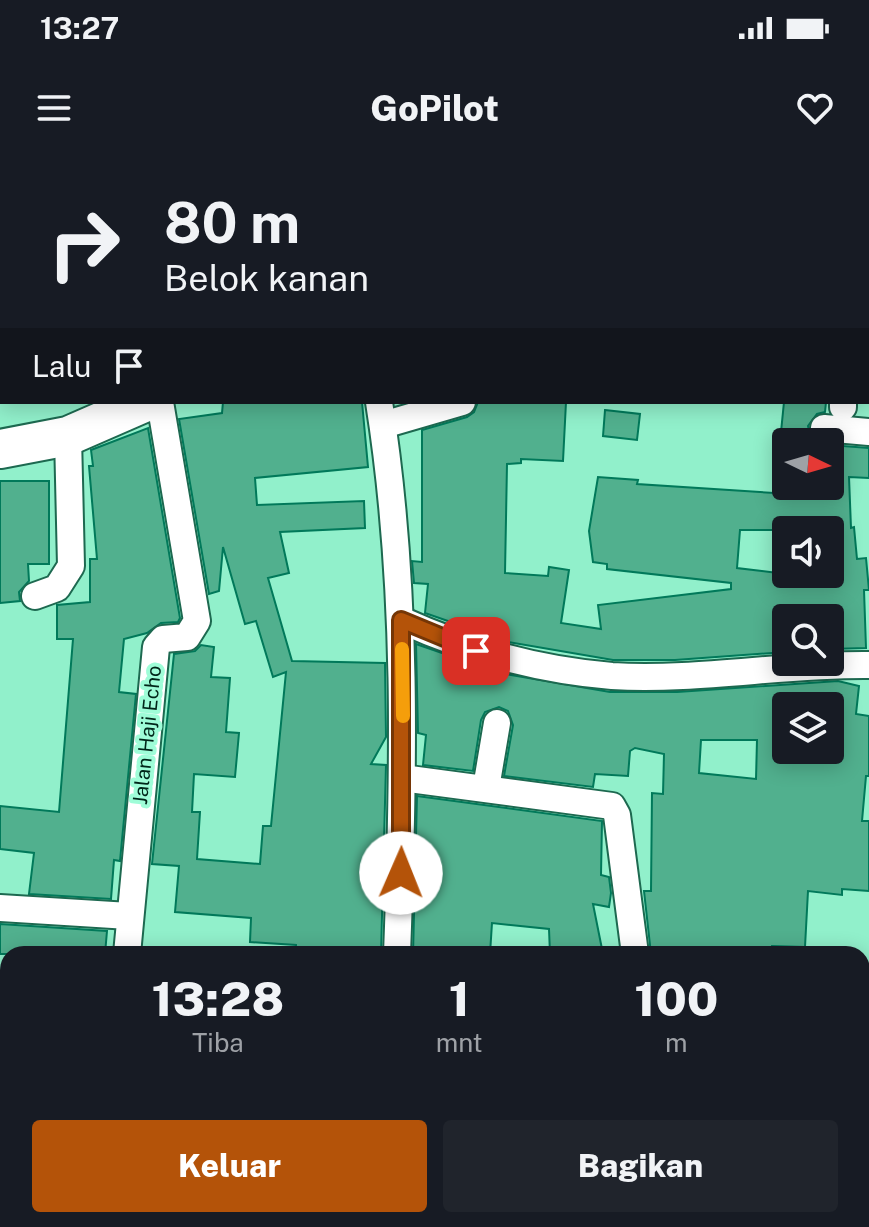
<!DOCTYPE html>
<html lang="id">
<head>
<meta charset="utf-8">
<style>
	:root { --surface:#171b24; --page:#20242c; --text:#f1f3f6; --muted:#9ea1a6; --accent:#b45309 }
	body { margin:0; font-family:"Public Sans",sans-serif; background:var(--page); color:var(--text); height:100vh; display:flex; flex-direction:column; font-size:30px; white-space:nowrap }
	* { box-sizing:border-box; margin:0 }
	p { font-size:26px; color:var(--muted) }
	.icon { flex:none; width:44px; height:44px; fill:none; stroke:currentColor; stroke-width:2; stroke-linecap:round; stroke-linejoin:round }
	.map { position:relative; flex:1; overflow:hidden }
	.side { position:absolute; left:0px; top:786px; width:870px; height:282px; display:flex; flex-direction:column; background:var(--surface); border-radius:24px 24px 0 0; box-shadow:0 4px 20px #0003 }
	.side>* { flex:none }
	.top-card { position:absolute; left:0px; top:0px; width:870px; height:244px; box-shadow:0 4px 20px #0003; background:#171b24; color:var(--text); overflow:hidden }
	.needle { width:52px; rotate:95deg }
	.buttons { position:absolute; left:772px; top:268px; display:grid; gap:16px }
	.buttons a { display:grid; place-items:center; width:72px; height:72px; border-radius:8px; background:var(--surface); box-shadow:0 4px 20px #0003; font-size:40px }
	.pin { position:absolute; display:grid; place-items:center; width:68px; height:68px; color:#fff; margin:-34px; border-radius:16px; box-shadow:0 4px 12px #0006 }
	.me { position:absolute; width:88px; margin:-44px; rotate:1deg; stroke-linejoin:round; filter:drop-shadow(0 0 6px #0008) }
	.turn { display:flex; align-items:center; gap:28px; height:168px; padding:0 32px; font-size:36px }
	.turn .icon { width:104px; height:104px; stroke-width:2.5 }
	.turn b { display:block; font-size:56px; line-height:68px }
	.then { display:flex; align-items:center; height:76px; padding:0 32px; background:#0003; gap:16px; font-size:30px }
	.eta { display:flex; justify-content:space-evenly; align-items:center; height:136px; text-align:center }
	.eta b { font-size:48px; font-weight:800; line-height:56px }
	.cta { display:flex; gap:16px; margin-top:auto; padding:16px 32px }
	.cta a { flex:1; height:92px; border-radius:8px; background:var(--accent); color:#fff; font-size:32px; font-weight:800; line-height:92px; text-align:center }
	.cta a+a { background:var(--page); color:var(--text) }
	.status { display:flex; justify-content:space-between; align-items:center; height:56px; padding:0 40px; background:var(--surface); direction:ltr }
	.status svg { height:22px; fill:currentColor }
	header { display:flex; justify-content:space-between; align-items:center; height:104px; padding:0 32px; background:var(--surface); font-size:36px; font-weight:800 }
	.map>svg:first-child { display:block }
</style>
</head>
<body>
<div class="status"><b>13:27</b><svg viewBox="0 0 49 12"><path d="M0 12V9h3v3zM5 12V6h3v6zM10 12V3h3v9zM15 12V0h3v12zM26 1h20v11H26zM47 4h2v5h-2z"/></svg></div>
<header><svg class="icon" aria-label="menu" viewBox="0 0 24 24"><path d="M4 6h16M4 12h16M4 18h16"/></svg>GoPilot<svg class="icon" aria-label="heart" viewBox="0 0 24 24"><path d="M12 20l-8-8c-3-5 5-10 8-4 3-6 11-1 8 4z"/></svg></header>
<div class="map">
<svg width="869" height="1067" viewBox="0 0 869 1067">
	<rect width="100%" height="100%" fill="#91f0cb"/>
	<g fill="#51b08e" stroke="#01795a" stroke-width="2" fill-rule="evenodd">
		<polygon points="223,242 362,242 368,307 255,318 257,345 364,341 365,368 280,372 289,413 268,418 292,501 385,503 386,577 371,604 386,605 381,794 296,794 296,785 250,782 251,758 175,752 179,706 152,704 174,494 195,491 201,485 214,487 211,517 230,518 226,572 239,573 235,617 194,614 192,652 200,652 197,699 260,704 263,666 271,666 286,512 273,517 256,461 245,464 223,387 219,431 209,434 179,259 222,253"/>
		<path d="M478,242H566L563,301L521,299V303L507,304L505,413L548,416L549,407L569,410L561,463L601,469L598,445L731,429V423L607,409V404L593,402L589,371L598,317L638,320L637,324L774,333L775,326H830V285L869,288V318L849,317L851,368L854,367L857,399L866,398L869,430H864L866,488L831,489L830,458H786V492L675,500H613L508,482L425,453L428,424L414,423L412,401L422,402V270L467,257L474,252ZM740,370H830V414H786L737,408Z"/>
		<polygon points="784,242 826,242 825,252 817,254 808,266 810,275 817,282 780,282"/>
		<polygon points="605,250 640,254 637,280 603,276"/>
		<polygon points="148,268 180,458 178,462 161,463 147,473 124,479 119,532 136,534 120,701 114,700 111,739 29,734 34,693 0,689 0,646 59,652 73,479 57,479 57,445 90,442 90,399 97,399 89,306 93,306 91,290"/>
		<polygon points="0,321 49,321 49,404 28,404 29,421 19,432 20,441 0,443"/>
		<path d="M416,484L500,513L610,532H677L838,521L859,526L856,554L869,556V616H866L862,661H869V731L842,729V735L808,731L805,787L772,786L771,794H651L644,731H651L652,633L663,634L664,594L635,588L630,591L628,616L595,614L593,627L504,616L513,565L508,551L499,547L485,552L481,560L473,611L423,605L426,575L418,573ZM786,546H830V590H786ZM701,580H757L756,619L699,613Z"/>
		<polygon points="417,636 602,661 601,715 609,717 611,733 609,747 593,744 603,794 550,794 549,769 492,763 490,794 446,790 446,794 413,794"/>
		<polygon points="0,764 107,771 105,794 0,794"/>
	</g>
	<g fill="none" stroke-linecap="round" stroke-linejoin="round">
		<g stroke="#1d6950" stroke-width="18">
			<g id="lane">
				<polyline points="337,0 337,2"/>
				<polyline points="735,0 735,2"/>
			</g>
		</g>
		<g stroke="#1d6950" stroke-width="30">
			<g id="street">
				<polyline points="856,2 857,0"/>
				<path d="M379,242C408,425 404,609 397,794"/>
				<polyline points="843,242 843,247"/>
				<polyline points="383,265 462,242"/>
				<polyline points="824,268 869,272"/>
				<polyline points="35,436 57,428 71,406 68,276"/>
				<path d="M401,460C469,491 538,510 612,516C697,521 784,504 869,505"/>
				<polyline points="402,618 612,646 617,655 635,794"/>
				<polyline points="486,628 497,563"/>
				<polyline points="0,748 129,756"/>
				<polyline points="127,794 156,487 163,479 187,477 197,461 160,242"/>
				<polyline points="862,900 869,901"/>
				<polyline points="0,1024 8,1023"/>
				<polyline points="146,1060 147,1067"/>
				<polyline points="438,1060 438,1067"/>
				<polyline points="588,1067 608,1060"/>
			</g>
		</g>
		<g stroke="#1d6950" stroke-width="42">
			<g id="secondary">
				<polyline points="602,2 606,0"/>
				<polyline points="0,289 68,276 146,242"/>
			</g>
		</g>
		<use href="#lane" stroke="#fff" stroke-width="14"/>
		<use href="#street" stroke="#fff" stroke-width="26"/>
		<use href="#secondary" stroke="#fff" stroke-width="38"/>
	</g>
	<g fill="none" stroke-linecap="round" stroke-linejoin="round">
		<g stroke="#753606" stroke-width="20">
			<polyline id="route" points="401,713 401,460 476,491"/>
		</g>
		<use href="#route" stroke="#b45309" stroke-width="14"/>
		<polyline stroke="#f59e0b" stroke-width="14" points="402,489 403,556"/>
	</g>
	<g text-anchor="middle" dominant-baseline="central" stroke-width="8" stroke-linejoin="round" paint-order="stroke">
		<g font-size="20" fill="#002619" stroke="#9ffdd8">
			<text transform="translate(147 575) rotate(-84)">Jalan Haji Echo</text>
		</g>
	</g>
</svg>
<div class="buttons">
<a><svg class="needle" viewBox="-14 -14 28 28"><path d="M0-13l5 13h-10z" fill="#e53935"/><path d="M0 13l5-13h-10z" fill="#9ea1a6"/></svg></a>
<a><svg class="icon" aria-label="sound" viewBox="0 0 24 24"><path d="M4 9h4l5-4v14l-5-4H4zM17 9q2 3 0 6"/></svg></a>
<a><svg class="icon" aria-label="search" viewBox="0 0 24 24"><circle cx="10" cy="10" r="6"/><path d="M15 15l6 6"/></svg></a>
<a><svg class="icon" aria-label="layers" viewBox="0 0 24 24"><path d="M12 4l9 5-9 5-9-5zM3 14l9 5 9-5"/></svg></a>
</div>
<div class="pin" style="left:476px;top:491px;background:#d93025"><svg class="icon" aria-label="arrive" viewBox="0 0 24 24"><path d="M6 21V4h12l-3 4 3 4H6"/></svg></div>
<svg class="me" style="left:401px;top:713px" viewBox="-20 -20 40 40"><circle r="19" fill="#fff"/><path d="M0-13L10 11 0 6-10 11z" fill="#b45309"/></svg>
<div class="top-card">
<div class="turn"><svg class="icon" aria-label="right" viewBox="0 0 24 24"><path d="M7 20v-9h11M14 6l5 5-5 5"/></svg><div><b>80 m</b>Belok kanan</div></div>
<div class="then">Lalu<svg class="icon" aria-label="arrive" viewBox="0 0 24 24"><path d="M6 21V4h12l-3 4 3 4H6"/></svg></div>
</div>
<section class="side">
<div class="eta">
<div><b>13:28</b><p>Tiba</p></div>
<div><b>1</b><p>mnt</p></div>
<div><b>100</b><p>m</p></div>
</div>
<div class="cta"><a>Keluar</a><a>Bagikan</a></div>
</section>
</div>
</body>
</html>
